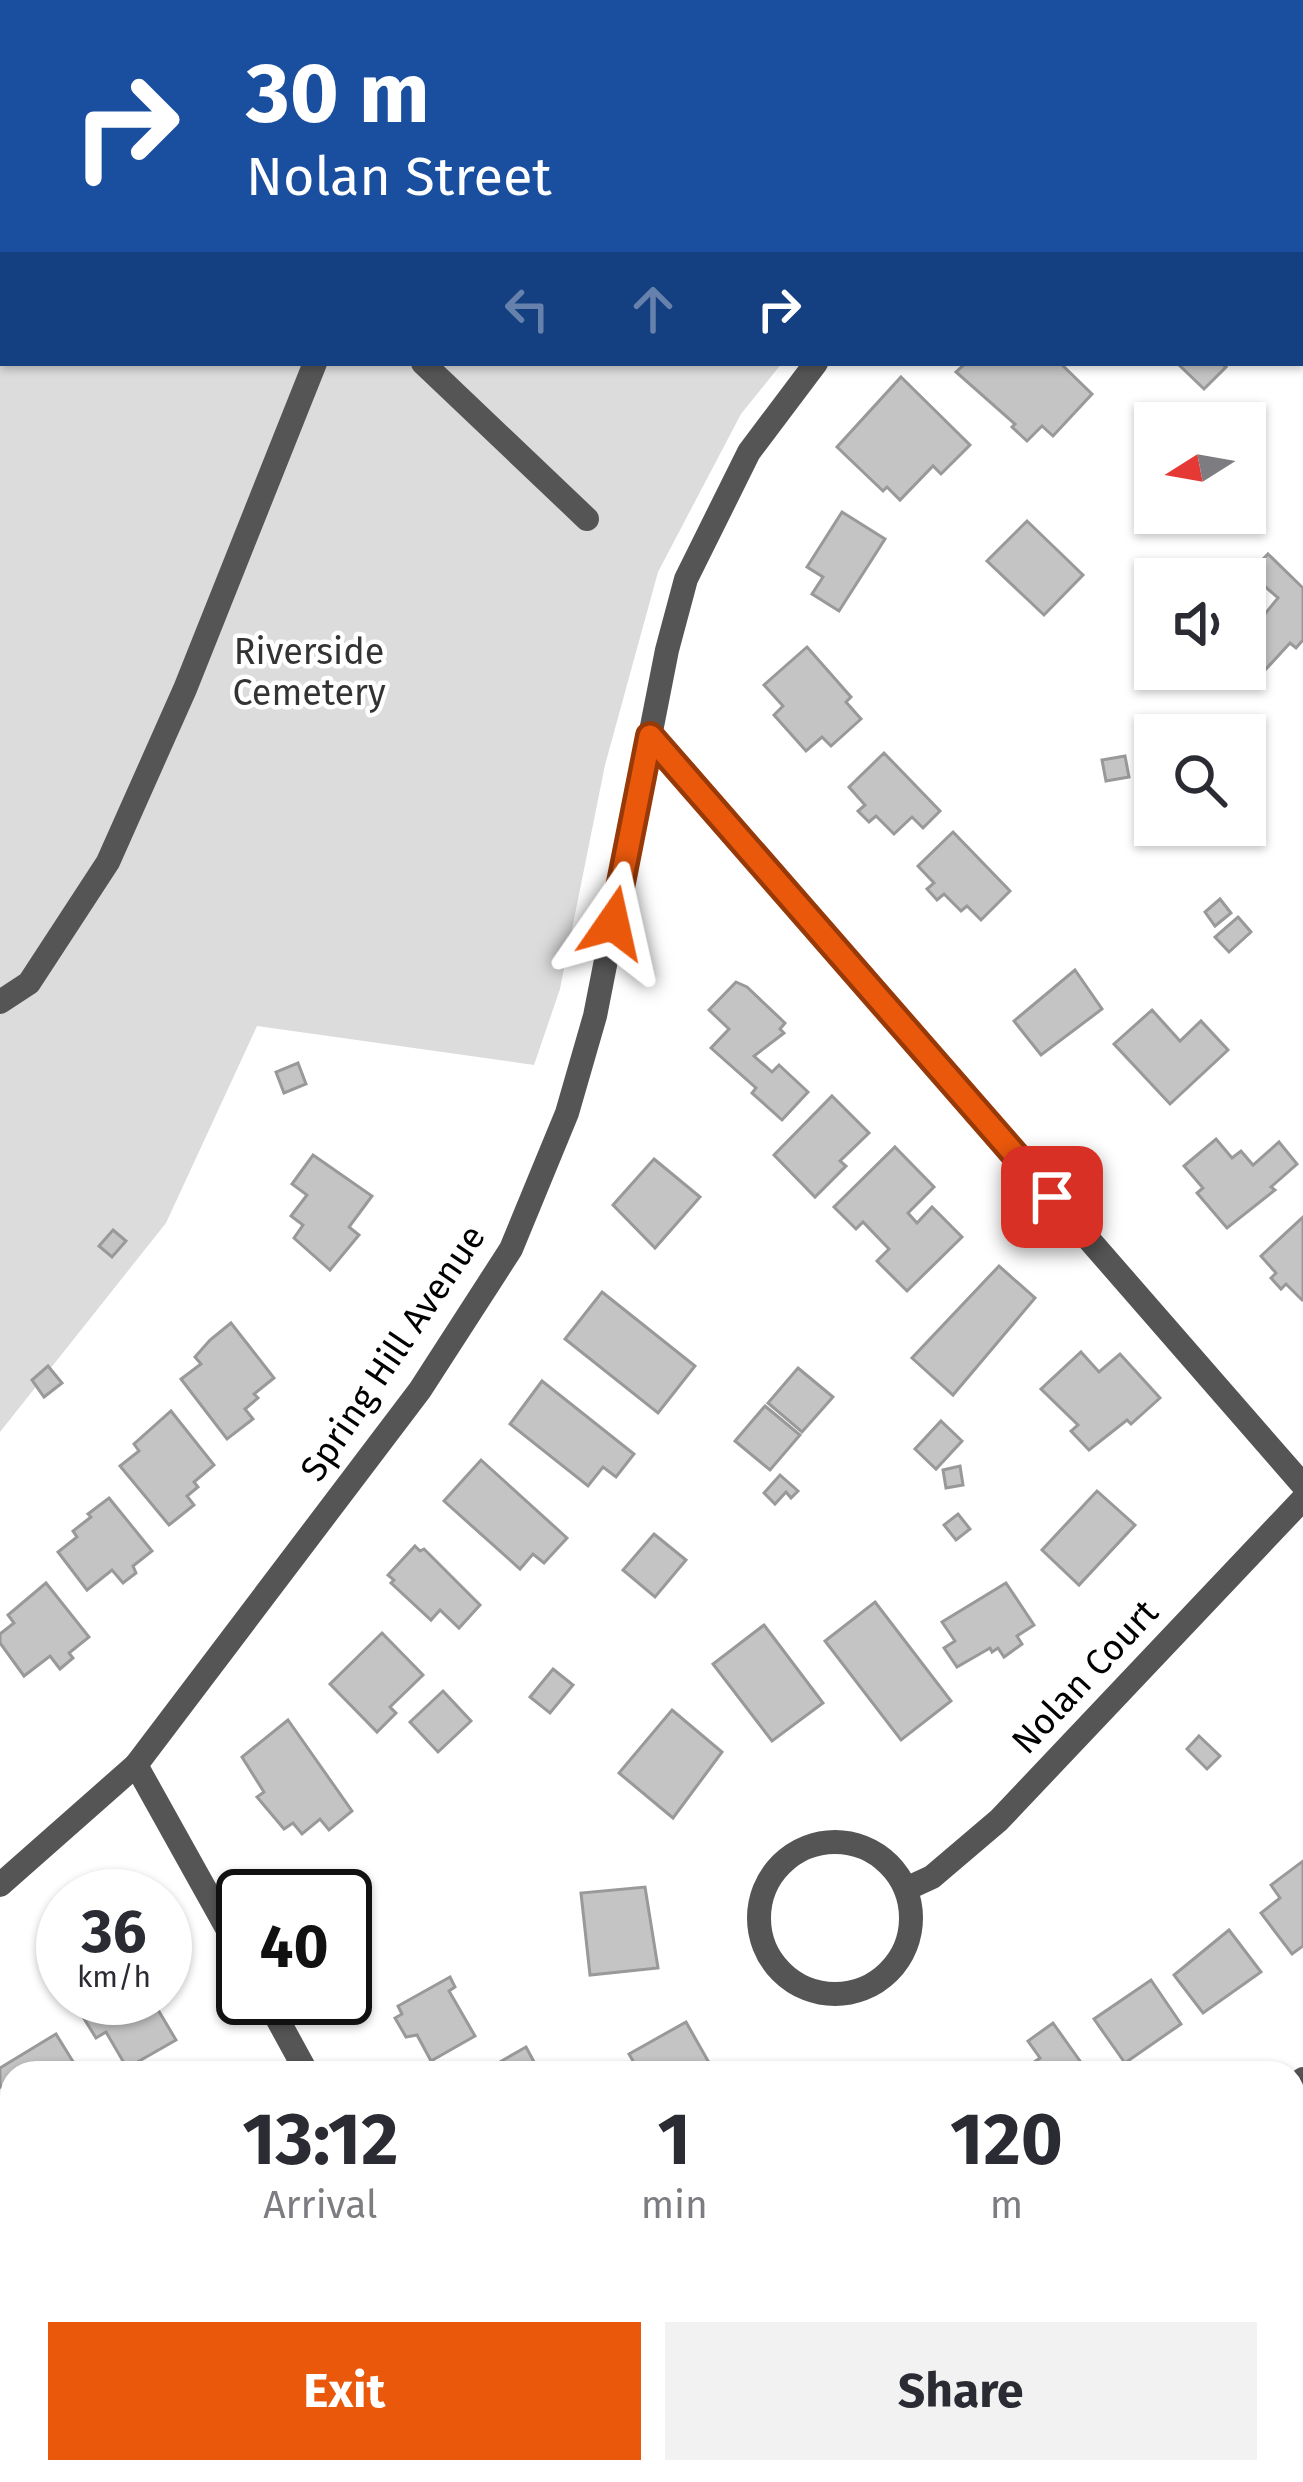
<!DOCTYPE html>
<html lang="en">
<head>
<meta charset="utf-8">
<style>
	:root { --surface:#fff; --page:#f2f2f3; --text:#2b2b33; --muted:#7c7c81; --accent:#ea580c }
	body { margin:0; font-family:"Fira Sans",sans-serif; background:var(--page); color:var(--text); height:100vh; display:flex; flex-direction:column; font-size:45px; white-space:nowrap }
	* { box-sizing:border-box; margin:0 }
	p { font-size:39px; color:var(--muted) }
	.icon { flex:none; width:66px; height:66px; fill:none; stroke:currentColor; stroke-width:2; stroke-linecap:round; stroke-linejoin:round }
	.map { position:relative; flex:1; overflow:hidden }
	.details { position:absolute; left:0px; top:2061px; width:1305px; height:423px; display:flex; flex-direction:column; background:var(--surface); border-radius:36px 36px 0 0; box-shadow:0 3px 9px #0004 }
	.details>* { flex:none }
	.hud { position:absolute; left:0px; top:0px; width:1305px; height:366px; box-shadow:0 3px 9px #0004; background:#1a4fa0; color:#fff; overflow:hidden }
	.needle { width:78px; rotate:259deg }
	.controls { position:absolute; left:1134px; top:402px; display:grid; gap:24px }
	.controls a { display:grid; place-items:center; width:132px; height:132px; border-radius:0px; background:var(--surface); box-shadow:0 3px 9px #0004; font-size:60px }
	.speed { position:absolute; left:36px; top:1869px; display:flex; gap:24px; font-size:60px; font-weight:700; text-align:center }
	.speed>* { display:grid; place-content:center; width:156px; height:156px; border-radius:50%; background:var(--surface); box-shadow:0 3px 9px #0004; line-height:1 }
	.speed small { font-size:30px; font-weight:400 }
	.speed .limit { border:6px solid #111; border-radius:18px; background:#fff; color:#111 }
	.pin { position:absolute; display:grid; place-items:center; width:102px; height:102px; color:#fff; margin:-51px; border-radius:24px; box-shadow:0 6px 18px #0006 }
	.me { position:absolute; width:132px; margin:-66px; rotate:11deg; stroke-linejoin:round; filter:drop-shadow(0 0 9px #0008) }
	.turn { display:flex; align-items:center; gap:42px; height:252px; padding:0 48px; font-size:54px }
	.turn .icon { width:156px; height:156px; stroke-width:2.5 }
	.turn b { display:block; font-size:84px; line-height:102px }
	.lanes { display:flex; align-items:center; height:114px; padding:0 48px; background:#0003; justify-content:center; gap:60px; direction:ltr }
	.lanes .off { opacity:.35 }
	.eta { display:flex; justify-content:space-evenly; align-items:center; height:204px; text-align:center }
	.eta b { font-size:72px; font-weight:700; line-height:84px }
	.button { display:flex; gap:24px; margin-top:auto; padding:24px 48px }
	.button a { flex:1; height:138px; border-radius:0px; background:var(--accent); color:#fff; font-size:48px; font-weight:700; line-height:138px; text-align:center }
	.button a+a { background:var(--page); color:var(--text) }
	.map>svg:first-child { display:block }
</style>
</head>
<body>
<div class="map">
<svg width="1303" height="2482" viewBox="0 0 1303 2482">
	<rect width="100%" height="100%" fill="#fff"/>
	<polygon fill="#dcdcdc" points="0,0 1063,0 3,3 3,363 782,363 741,414 658,572 605,765 560,989 534,1065 257,1026 166,1223 0,1432"/>
	<g fill="#c4c4c4" stroke="#999" stroke-width="3">
		<polygon points="966,363 1060,363 1092,394 1053,436 1042,426 1027,441 1012,427 1015,424 956,372"/>
		<polygon points="1177,363 1221,363 1226,367 1204,389"/>
		<polygon points="901,377 970,445 941,474 933,466 900,500 887,487 883,491 837,447"/>
		<polygon points="842,512 885,539 839,611 812,594 823,577 807,567"/>
		<polygon points="1027,521 1083,575 1044,615 987,561"/>
		<polygon points="1268,554 1303,588 1303,640 1296,648 1290,643 1255,681 1242,669 1245,606 1250,601 1264,615 1278,598 1250,573"/>
		<polygon points="807,647 851,697 846,702 861,719 831,746 822,737 806,751 774,715 783,706 764,685"/>
		<polygon points="884,753 940,811 923,828 912,817 894,834 876,816 869,822 858,811 865,805 849,787"/>
		<polygon points="1125,756 1129,777 1106,781 1102,760"/>
		<polygon points="953,832 1010,891 981,920 967,906 961,911 944,894 937,900 927,889 934,883 918,866"/>
		<polygon points="1220,899 1231,913 1215,926 1205,912"/>
		<polygon points="1238,917 1251,932 1229,952 1215,937"/>
		<polygon points="1075,970 1102,1009 1041,1055 1014,1021"/>
		<polygon points="736,982 747,987 785,1023 780,1029 784,1033 754,1056 772,1072 779,1065 808,1092 782,1120 752,1093 756,1088 711,1048 729,1029 709,1010"/>
		<polygon points="1152,1010 1180,1041 1201,1021 1228,1050 1170,1104 1114,1044"/>
		<polygon points="298,1063 306,1084 284,1093 276,1072"/>
		<polygon points="832,1096 869,1133 840,1161 846,1166 815,1197 774,1155"/>
		<polygon points="1216,1139 1232,1158 1241,1151 1253,1165 1279,1142 1297,1164 1271,1187 1275,1190 1227,1228 1197,1193 1203,1188 1184,1166"/>
		<polygon points="895,1147 934,1187 908,1213 917,1223 932,1207 962,1237 907,1291 877,1261 889,1249 863,1222 856,1229 834,1207"/>
		<polygon points="313,1155 372,1196 349,1227 359,1235 330,1270 294,1238 303,1225 291,1216 307,1195 292,1184"/>
		<polygon points="654,1159 700,1197 655,1248 613,1205"/>
		<polygon points="1303,1217 1303,1299 1302,1300 1286,1284 1281,1289 1271,1278 1276,1273 1261,1256"/>
		<polygon points="113,1230 126,1241 112,1257 99,1246"/>
		<polygon points="999,1266 1035,1298 953,1395 912,1358"/>
		<polygon points="602,1292 695,1366 658,1413 565,1339"/>
		<polygon points="231,1323 274,1378 254,1394 258,1398 245,1409 253,1419 227,1439 181,1379 201,1364 195,1357 210,1340"/>
		<polygon points="1081,1352 1099,1372 1120,1354 1160,1398 1131,1424 1127,1420 1089,1450 1071,1431 1078,1425 1041,1389"/>
		<polygon points="48,1366 62,1383 44,1397 32,1380"/>
		<polygon points="798,1368 833,1397 802,1432 768,1403"/>
		<polygon points="542,1381 634,1454 616,1477 603,1467 588,1486 510,1424"/>
		<polygon points="765,1406 800,1435 770,1470 735,1441"/>
		<polygon points="171,1411 214,1465 194,1482 198,1487 187,1496 194,1505 169,1525 120,1466 139,1451 134,1444"/>
		<polygon points="941,1421 962,1441 936,1469 915,1449"/>
		<polygon points="481,1460 567,1538 544,1563 533,1554 520,1569 444,1501"/>
		<polygon points="960,1466 963,1485 946,1488 943,1470"/>
		<polygon points="780,1475 798,1491 791,1498 786,1492 775,1504 764,1493"/>
		<polygon points="1097,1491 1135,1525 1079,1585 1042,1550"/>
		<polygon points="109,1498 152,1551 133,1566 136,1573 123,1583 112,1570 87,1590 58,1552 77,1537 73,1531 91,1517 88,1514"/>
		<polygon points="958,1514 970,1529 956,1540 944,1525"/>
		<polygon points="654,1534 686,1560 655,1597 623,1570"/>
		<polygon points="415,1546 420,1551 424,1549 480,1605 459,1628 440,1610 431,1620 391,1583 394,1580 388,1575"/>
		<polygon points="46,1583 89,1637 69,1653 73,1658 60,1669 50,1656 24,1676 0,1643 0,1634 14,1623 8,1615"/>
		<polygon points="1006,1583 1034,1625 1017,1636 1022,1644 1004,1657 998,1648 992,1652 990,1648 957,1667 944,1648 955,1641 942,1622"/>
		<polygon points="875,1602 951,1701 901,1740 825,1641"/>
		<polygon points="764,1625 823,1703 772,1741 713,1664"/>
		<polygon points="382,1633 423,1675 390,1707 396,1713 377,1732 330,1684"/>
		<polygon points="553,1669 573,1685 550,1713 530,1697"/>
		<polygon points="443,1691 471,1721 438,1752 410,1722"/>
		<polygon points="672,1710 722,1752 673,1818 619,1773"/>
		<polygon points="288,1720 352,1811 329,1830 320,1819 302,1834 293,1823 284,1829 257,1797 264,1792 242,1757"/>
		<polygon points="1199,1736 1220,1756 1207,1769 1187,1749"/>
		<polygon points="1303,1861 1303,1946 1292,1954 1261,1913 1280,1898 1271,1885"/>
		<polygon points="645,1887 658,1968 590,1975 581,1893"/>
		<polygon points="1229,1930 1261,1972 1203,2013 1174,1975"/>
		<polygon points="450,1977 455,1987 449,1991 475,2036 431,2061 417,2035 406,2037 395,2018 402,2014 398,2006"/>
		<polygon points="1151,1980 1181,2024 1125,2063 1094,2019"/>
		<polygon points="85,1998 151,1998 176,2040 127,2068 106,2032 96,2038 75,2004"/>
		<polygon points="686,2022 712,2068 716,2065 720,2073 640,2073 629,2054"/>
		<polygon points="1053,2023 1082,2064 1078,2067 1082,2073 1018,2073 1040,2058 1028,2041"/>
		<polygon points="56,2034 80,2073 12,2073 12,2105 0,2085 0,2068"/>
		<polygon points="526,2047 540,2073 486,2073 484,2071"/>
		<polygon points="1303,2201 1303,2271 1296,2276 1293,2208"/>
		<polygon points="12,2222 12,2283 0,2289 0,2227"/>
		<polygon points="12,2318 12,2407 3,2410 0,2324"/>
		<polygon points="61,2472 109,2472 85,2482 65,2482"/>
		<polygon points="953,2472 1037,2472 1043,2482 958,2482"/>
	</g>
	<g fill="none" stroke-linecap="round" stroke-linejoin="round">
		<g stroke="#555" stroke-width="24">
			<polyline points="50,0 53,3"/>
			<polyline points="523,3 525,0"/>
			<polyline points="423,363 587,519"/>
			<polyline points="0,1002 29,983 108,862 185,689 315,363"/>
		</g>
		<g stroke="#555" stroke-width="24">
			<polyline points="650,736 1303,1485"/>
			<polyline points="136,1765 243,1957"/>
			<circle cx="835" cy="1918" r="76"/>
			<polyline points="906,1889 932,1877 999,1820 1303,1499"/>
			<polyline points="266,1998 307,2073"/>
			<polyline points="1293,2086 1303,2079"/>
			<polyline points="529,2472 534,2482"/>
			<polyline points="685,2482 701,2472"/>
		</g>
		<g stroke="#555" stroke-width="24">
			<polyline points="1092,3 1095,0"/>
			<polyline points="0,1885 136,1765 420,1390 511,1249 567,1113 595,1016 667,650 686,579 749,452 816,363"/>
		</g>
	</g>
	<g fill="none" stroke-linecap="round" stroke-linejoin="round">
		<g stroke="#983908" stroke-width="30">
			<polyline id="route" points="613,923 650,736 1052,1197"/>
		</g>
		<use href="#route" stroke="#ea580c" stroke-width="21"/>
	</g>
	<g text-anchor="middle" dominant-baseline="central" stroke-width="9" stroke-linejoin="round" paint-order="stroke">
		<g font-size="36" fill="#333" stroke="#fff">
			<text x="309" y="652">Riverside<tspan x="309" dy="41">Cemetery</tspan></text>
		</g>
		<g font-size="36" fill="#000" stroke="#fff">
			<text transform="translate(393 1353) rotate(-56)">Spring Hill Avenue</text>
			<text transform="translate(1085 1677) rotate(-47)">Nolan Court</text>
		</g>
	</g>
</svg>
<div class="controls">
<a><svg class="needle" viewBox="-14 -14 28 28"><path d="M0-13l5 13h-10z" fill="#e53935"/><path d="M0 13l5-13h-10z" fill="#7c7c81"/></svg></a>
<a><svg class="icon" aria-label="sound" viewBox="0 0 24 24"><path d="M4 9h4l5-4v14l-5-4H4zM17 9q2 3 0 6"/></svg></a>
<a><svg class="icon" aria-label="search" viewBox="0 0 24 24"><circle cx="10" cy="10" r="6"/><path d="M15 15l6 6"/></svg></a>
</div>
<div class="speed"><div>36<small>km/h</small></div><div class="limit">40</div></div>
<div class="pin" style="left:1052px;top:1197px;background:#d93025"><svg class="icon" aria-label="arrive" viewBox="0 0 24 24"><path d="M6 21V4h12l-3 4 3 4H6"/></svg></div>
<svg class="me" style="left:613px;top:923px" viewBox="-20 -20 40 40"><path d="M0-17L14 15 0 8-14 15z" fill="#ea580c" stroke="#fff" stroke-width="4"/></svg>
<div class="hud">
<div class="turn"><svg class="icon" aria-label="right" viewBox="0 0 24 24"><path d="M7 20v-9h11M14 6l5 5-5 5"/></svg><div><b>30 m</b>Nolan Street</div></div>
<div class="lanes"><svg class="icon off" aria-label="left" viewBox="0 0 24 24"><path d="M17 20v-9H6M10 6l-5 5 5 5"/></svg><svg class="icon off" aria-label="ahead" viewBox="0 0 24 24"><path d="M12 20V5M6 11l6-6 6 6"/></svg><svg class="icon" aria-label="right" viewBox="0 0 24 24"><path d="M7 20v-9h11M14 6l5 5-5 5"/></svg></div>
</div>
<section class="details">
<div class="eta">
<div><b>13:12</b><p>Arrival</p></div>
<div><b>1</b><p>min</p></div>
<div><b>120</b><p>m</p></div>
</div>
<div class="button"><a>Exit</a><a>Share</a></div>
</section>
</div>
</body>
</html>
